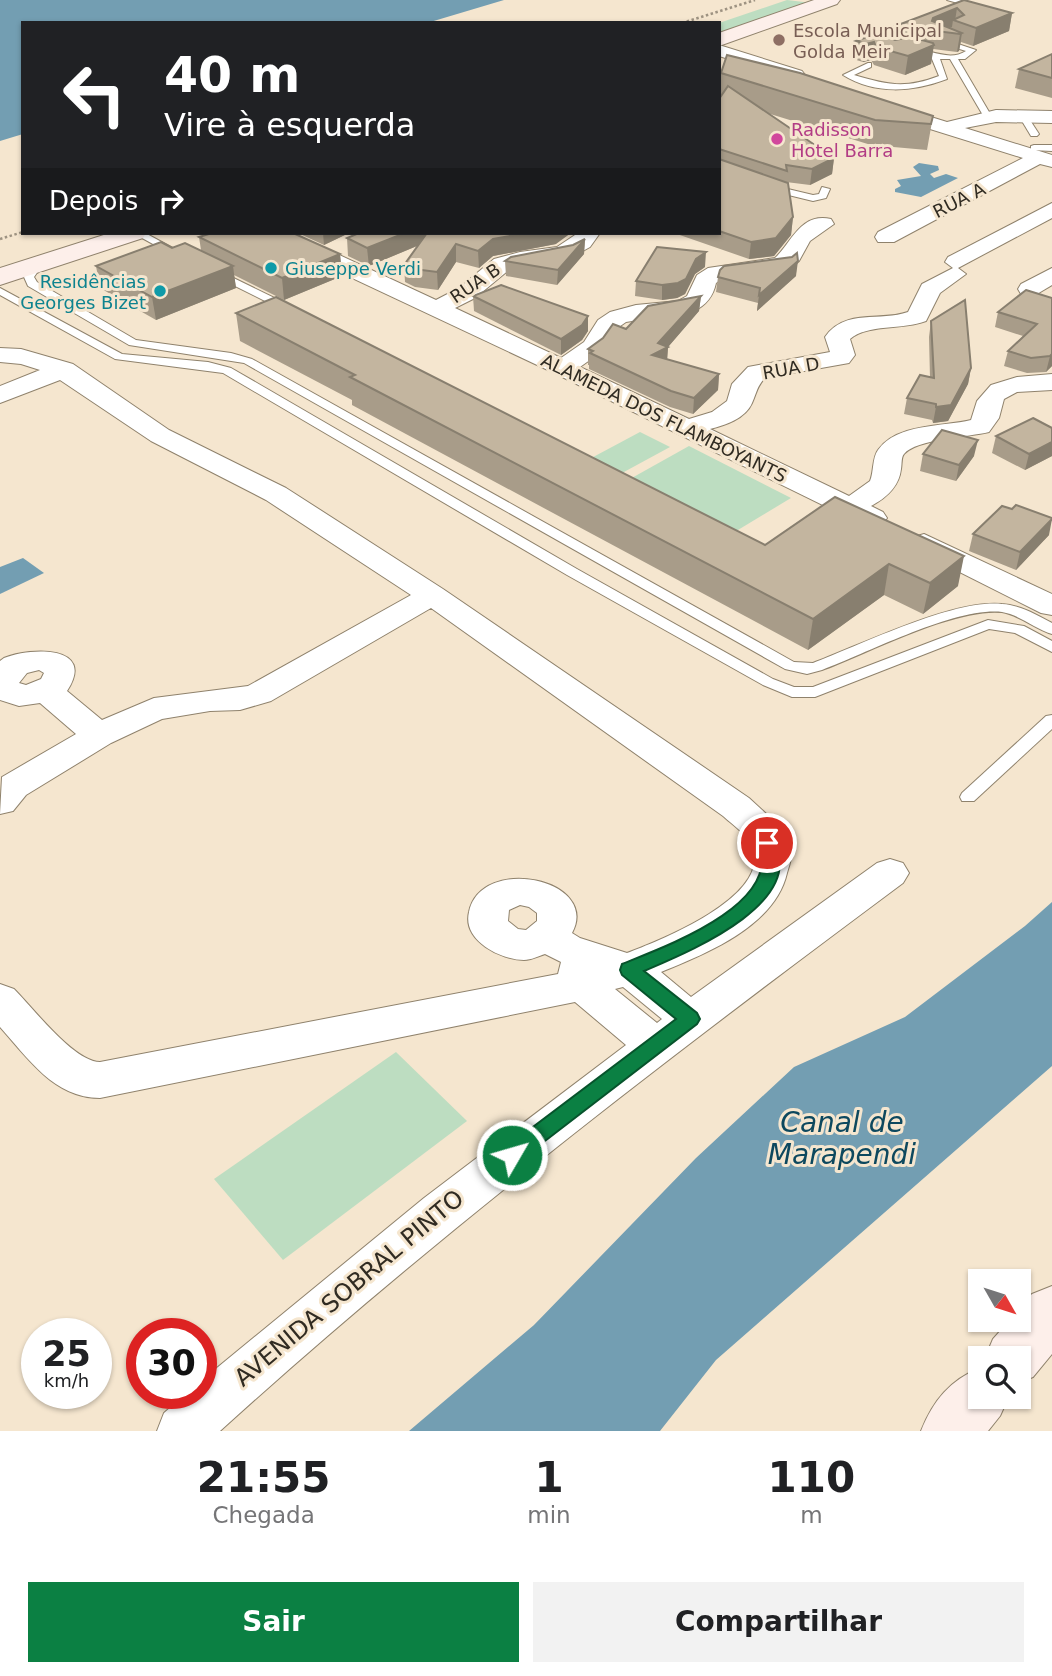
<!DOCTYPE html>
<html lang="pt">
<head>
<meta charset="utf-8">
<style>
	:root { --surface:#fff; --page:#f2f2f2; --text:#202124; --muted:#757577; --accent:#0b8043 }
	body { margin:0; font-family:"DejaVu Sans",sans-serif; background:var(--page); color:var(--text); height:100vh; display:flex; flex-direction:column; font-size:26px; white-space:nowrap }
	* { box-sizing:border-box; margin:0 }
	p { font-size:23px; color:var(--muted) }
	.icon { flex:none; width:38px; height:38px; fill:none; stroke:currentColor; stroke-width:2; stroke-linecap:round; stroke-linejoin:round }
	.map { position:relative; height:1431px; overflow:hidden }
	.drawer { display:flex; flex-direction:column; background:var(--surface); flex:1 }
	.drawer>* { flex:none }
	.hud { position:absolute; left:21px; top:21px; width:700px; height:214px; border-radius:0px; box-shadow:0 2px 5px #0004; background:#202124; color:#fff; overflow:hidden }
	.needle { width:46px; rotate:129deg }
	.buttons { position:absolute; left:968px; top:1269px; display:grid; gap:14px }
	.buttons a { display:grid; place-items:center; width:63px; height:63px; border-radius:0px; background:var(--surface); box-shadow:0 2px 5px #0004; font-size:35px }
	.speed { position:absolute; left:21px; top:1318px; display:flex; gap:14px; font-size:35px; font-weight:700; text-align:center }
	.speed>* { display:grid; place-content:center; width:91px; height:91px; border-radius:50%; background:var(--surface); box-shadow:0 2px 5px #0004; line-height:1 }
	.speed small { font-size:18px; font-weight:400 }
	.speed .limit { border:10px solid #d22; background:#fff; color:#111 }
	.pin { position:absolute; display:grid; place-items:center; width:60px; height:60px; color:#fff; margin:-30px; border:4px solid #fff; border-radius:50%; box-shadow:0 2px 7px #0007 }
	.me { position:absolute; width:77px; margin:-38px; rotate:52deg; stroke-linejoin:round; filter:drop-shadow(0 0 5px #0008) }
	.turn { display:flex; align-items:center; gap:24px; height:147px; padding:0 28px; font-size:32px }
	.turn .icon { width:91px; height:91px; stroke-width:2.5 }
	.turn b { display:block; font-size:49px; line-height:60px }
	.then { display:flex; align-items:center; height:66px; padding:0 28px; background:#0003; gap:14px; font-size:26px }
	.eta { display:flex; justify-content:space-evenly; align-items:center; height:119px; text-align:center }
	.eta b { font-size:42px; font-weight:700; line-height:49px }
	.primary-button { display:flex; gap:14px; margin-top:auto; padding:14px 28px }
	.primary-button a { flex:1; height:80px; border-radius:0px; background:var(--accent); color:#fff; font-size:28px; font-weight:700; line-height:80px; text-align:center }
	.primary-button a+a { background:var(--page); color:var(--text) }
	.map>svg:first-child { display:block }
</style>
</head>
<body>
<div class="map">
<svg width="1052" height="1431" viewBox="0 0 1052 1431">
	<rect width="100%" height="100%" fill="#f5e6cf"/>
	<g fill="#bdddc1">
		<polygon points="787,0 812,3 719,35 719,23"/>
		<polygon points="640,432 670,447 611,479 582,463"/>
		<polygon points="689,446 791,498 723,539 621,484"/>
		<polygon points="396,1052 467,1121 283,1260 214,1179"/>
	</g>
	<g fill="#739eb2">
		<polygon points="0,0 504,0 427,23 23,23 23,134 0,141"/>
		<polygon points="919,163 938,166 939,170 930,174 934,178 946,174 958,178 921,197 895,192 895,189 901,186 897,180 921,176 913,167"/>
		<polygon points="23,558 44,573 0,594 0,567"/>
		<polygon points="1052,902 1052,1066 716,1360 660,1431 409,1431 534,1325 696,1158 794,1067 905,1017 1025,926"/>
	</g>
	<g fill="none" stroke-linecap="round" stroke-linejoin="round">
		<g stroke="#8f826c" stroke-width="2">
			<g id="lane">
				<polygon points="947,0 960,0 983,7 979,9"/>
				<path d="M940,38L976,50L965,59H958L992,117L991,119L984,117L950,59H940L947,79C913,92 875,95 843,75L868,63H871V67L854,75C888,85 905,89 939,76L932,59L912,52V48C929,49 949,62 966,51L937,42Z"/>
				<polygon points="1020,114 1026,114 1039,134 1037,136 1031,136 1019,116"/>
				<polygon points="1034,145 1052,145 1052,151 1031,150 1031,146"/>
				<polygon points="771,185 813,195 819,194 822,187 830,189 826,198 813,201 768,190 766,188"/>
				<polygon points="133,233 145,233 182,253 173,255"/>
				<path d="M34,262L43,264L34,277L37,282L136,340L231,353L252,359L794,662L813,663C861,645 953,599 1002,604C1020,605 1037,615 1052,623V634C1035,629 1020,615 1002,612C955,607 868,653 822,670L807,674L785,669L244,363L129,345L28,286L24,277Z"/>
				<polygon points="215,269 293,307 295,309 285,311 211,274 210,272"/>
				<polygon points="0,288 122,354 208,362 231,368 577,569 773,679 794,687 813,687 988,620 1024,626 1052,641 1052,652 1015,633 989,629 815,697 792,697 763,685 567,575 223,373 115,359 0,295"/>
				<polygon points="1052,715 1052,729 974,801 962,801 960,797 962,793 1046,716"/>
			</g>
		</g>
		<g stroke="#8f826c" stroke-width="2">
			<g id="street">
				<polygon points="719,45 802,71 805,75 796,80 719,56"/>
				<polygon points="889,104 947,122 996,110 1052,111 1052,123 996,122 965,128 1052,155 1052,167 1040,164 894,242 878,242 875,237 878,232 1023,158 882,114 880,110 882,106"/>
				<path d="M1052,203V218L958,268L966,274L940,293L926,321C903,330 867,324 850,339L855,355L849,363L765,378C757,386 757,392 752,403C745,419 725,425 710,429L849,496L870,481C874,472 872,458 878,450C897,423 943,427 971,420L977,401L991,385L1017,377L1052,374V390L1017,392L1004,399L999,418L989,432C970,437 916,439 904,454C901,457 902,464 901,469C899,487 886,498 871,506L883,512L887,518L883,524L873,527L863,524L839,513L552,372L267,238L264,233H292L436,300L459,288L494,259L520,252L557,247L578,233H600L590,247L572,257L510,269L475,298L455,308L561,358L584,342L598,320L610,312L636,305L678,301L687,296L697,275L708,268L775,258C791,244 800,212 831,219L834,224L810,241L799,261L790,269L722,279L716,283C713,297 706,305 694,311L626,322L616,329L601,352L580,367L689,419L712,412L727,401L732,384L748,367L830,352L825,337C845,308 881,322 908,312L922,284L953,268L945,262L948,257Z"/>
				<polygon points="1052,268 1052,285 1037,294 1021,294 1018,289 1021,284"/>
				<path d="M0,348L21,349L73,364L169,430L286,488L443,589L749,798C765,813 786,829 791,852C792,859 789,866 787,873C775,926 706,954 661,972L691,997L877,863L890,859L903,863L909,873L903,883C669,1057 437,1234 220,1431H157L164,1413L187,1393H201V1381L424,1198L626,1045L575,1002L100,1098C54,1098 28,1058 0,1027V984L14,989C33,1008 74,1062 100,1062L558,974L561,962L545,954C539,956 531,960 524,960C502,960 462,941 469,912C481,854 601,879 572,933L580,938L627,953C661,940 770,897 753,848C748,835 733,825 723,816L431,608L271,701L240,710L210,711L162,719L111,743L26,795L13,811L0,814L2,777L76,734L40,703L19,706L0,700V661L4,658C31,647 97,645 67,691L102,720L154,698L248,686L411,595L266,500L151,441L60,380L0,403V386L40,370L21,364L0,362ZM39,670L44,673L41,679L26,685L19,683L27,673ZM520,905L529,907L537,913V921L526,930L518,929L508,921L509,910ZM623,987L662,1019L657,1023L615,989Z"/>
				<polygon points="924,534 1052,594 1052,615 1041,613 914,549 909,543 914,537"/>
			</g>
		</g>
		<g stroke="#8f826c" stroke-width="2">
			<g id="secondary">
				<polygon points="814,0 840,0 837,4 719,46 719,33"/>
				<polygon points="110,233 146,233 143,238 0,285 0,268"/>
				<polygon points="1052,1286 1052,1354 1033,1377 1018,1383 1018,1358 985,1358 993,1339 1010,1320 1018,1320 1018,1309 1032,1294"/>
				<path d="M980,1368V1396H1009L1000,1416L988,1431H921C933,1401 950,1380 980,1368Z"/>
			</g>
		</g>
		<g stroke="#9e9382" stroke-width="2.5" stroke-dasharray="2.5 2.5" stroke-linecap="butt">
			<polyline points="682,23 755,0"/>
			<polyline points="0,239 23,232"/>
		</g>
		<use href="#lane" fill="#fff" fill-rule="evenodd"/>
		<use href="#street" fill="#fff" fill-rule="evenodd"/>
		<use href="#secondary" fill="#fdefea" fill-rule="evenodd"/>
	</g>
	<g fill="#a89c89">
		<polygon points="964,0 1012,13 1009,31 973,46 961,42 959,51 957,52 933,49 931,64 905,75 874,65 871,60 863,62 853,59 856,41"/>
		<polygon points="1052,54 1052,98 1015,88 1019,69"/>
		<polygon points="721,73 933,116 927,150 871,145 767,113 834,158 832,174 810,185 786,182 793,217 791,235 774,256 749,259 674,233 719,233 719,99"/>
		<polygon points="298,233 349,233 324,245"/>
		<polygon points="199,237 340,254 342,276 284,300 234,275 236,288 156,320 100,288 96,266 172,248 201,250"/>
		<polygon points="347,238 556,244 493,256 479,268 456,262 438,290 415,287 405,282 404,265 417,246 369,266 348,256"/>
		<polygon points="585,239 584,254 557,285 506,276 505,261 573,245"/>
		<polygon points="705,267 695,274 685,294 677,298 662,300 635,296 636,281"/>
		<polygon points="796,276 757,311 758,303 716,292 718,277"/>
		<polygon points="473,296 588,316 588,331 582,340 561,355 474,311"/>
		<polygon points="701,296 699,311 668,347 667,359 719,374 718,390 693,414 670,407 589,369 589,365 588,365 588,349 626,329"/>
		<polygon points="1052,298 1052,366 1046,372 1027,373 1004,366 1008,351 1023,336 995,327 998,312"/>
		<polygon points="236,313 765,545 835,497 958,586 923,614 884,595 808,650 352,405 352,400 240,341"/>
		<polygon points="931,321 971,368 968,384 948,421 933,423 932,420 904,414 907,398 930,378 929,337"/>
		<polygon points="1052,428 1052,456 1025,470 992,453 996,436"/>
		<polygon points="923,454 974,456 956,481 920,471"/>
		<polygon points="973,534 1049,535 1016,570 969,551"/>
	</g>
	<g fill="#887f6f">
		<polygon points="957,8 955,21 953,20 952,27 940,32 932,21 933,18"/>
		<polygon points="1012,13 1009,31 973,46 976,28"/>
		<polygon points="912,28 909,46 887,50 891,33"/>
		<polygon points="962,33 959,51 957,52 960,34"/>
		<polygon points="874,42 871,60 863,62 866,44"/>
		<polygon points="934,45 931,64 905,75 908,56"/>
		<polygon points="834,158 832,174 810,185 812,169"/>
		<polygon points="793,217 791,235 774,256 749,259 751,242"/>
		<polygon points="323,233 349,233 324,245"/>
		<polygon points="405,233 436,233 436,238 369,266 367,248"/>
		<polygon points="526,233 571,233 556,244 493,256 479,268 478,251 493,239"/>
		<polygon points="585,239 584,254 557,285 558,270"/>
		<polygon points="456,244 456,262 438,290 437,272"/>
		<polygon points="706,252 705,267 695,274 685,294 677,298 662,300 662,285"/>
		<polygon points="340,254 342,276 284,300 282,278"/>
		<polygon points="798,261 796,276 757,311 759,295"/>
		<polygon points="233,266 236,288 156,320 152,297"/>
		<polygon points="701,296 699,311 668,347 667,362 652,355 658,343"/>
		<polygon points="588,316 588,331 582,340 561,355 561,339"/>
		<polygon points="1052,354 1052,366 1046,372 1050,356"/>
		<polygon points="971,368 968,384 948,421 933,423 936,407"/>
		<polygon points="719,374 718,390 693,414 694,398"/>
		<polygon points="978,440 974,456 956,481 959,465"/>
		<polygon points="1052,442 1052,456 1025,470 1029,454"/>
		<polygon points="1052,519 1049,535 1016,570 1020,552"/>
		<polygon points="964,556 958,586 923,614 930,583"/>
		<polygon points="889,564 884,595 808,650 813,619"/>
	</g>
	<g fill="#c3b59f" stroke="#887f6f" stroke-width="2">
		<polygon points="964,0 1012,13 976,28 953,20 964,15 957,8 933,18 932,21 962,33 960,34 912,28 891,33 889,37 895,40 911,37 933,43 934,45 908,56 876,47 874,42 866,44 856,41"/>
		<polygon points="1052,54 1052,78 1019,69"/>
		<polygon points="727,55 800,73 933,116 931,124 875,120 721,73"/>
		<polygon points="728,86 834,158 812,169 786,165 787,171 719,149 719,99"/>
		<polygon points="719,156 719,159 788,183 793,217 776,238 751,242 719,231"/>
		<polygon points="212,233 293,233 340,254 282,278 199,237"/>
		<polygon points="359,233 405,233 367,248 347,238"/>
		<polygon points="427,233 526,233 493,239 478,251 456,244 437,272 414,269 404,265"/>
		<polygon points="585,239 558,270 505,261 511,257 573,245"/>
		<polygon points="161,242 172,248 185,243 233,266 152,297 96,266"/>
		<polygon points="657,247 706,252 696,259 686,279 678,283 662,285 636,281"/>
		<polygon points="797,253 798,261 759,295 760,288 718,277 720,270 724,266 792,257"/>
		<polygon points="501,285 588,316 582,325 561,339 473,296"/>
		<polygon points="1026,290 1052,298 1052,354 1050,356 1031,358 1008,351 1037,324 998,312"/>
		<polygon points="701,296 658,343 668,347 652,355 719,374 694,398 671,391 590,353 593,351 588,349 603,338 613,324 626,329 648,306"/>
		<polygon points="276,297 765,545 835,497 964,556 930,583 889,564 813,619 350,377 355,375 236,313"/>
		<polygon points="965,300 971,368 951,405 936,407 936,404 907,398 920,375 934,378 931,321"/>
		<polygon points="1033,418 1052,428 1052,442 1029,454 996,436"/>
		<polygon points="942,430 978,440 959,465 923,454"/>
		<polygon points="1016,505 1052,518 1052,519 1020,552 973,534 1002,506 1012,509"/>
	</g>
	<path fill="#0b8043" stroke="#07532c" stroke-width="2" d="M767,837L773,839C810,903 688,952 644,971L697,1013L700,1019L697,1024L519,1161L512,1164L505,1161L502,1155L505,1148L676,1019L622,975L620,970L622,964C664,947 785,904 758,843L761,839Z"/>
	<circle fill="#8d6e63" stroke="#f5e6cf" stroke-width="2.5" cx="779" cy="40" r="7"/>
	<circle fill="#d1479c" stroke="#f5e6cf" stroke-width="2.5" cx="777" cy="139" r="7"/>
	<g fill="#0f9aa8" stroke="#f5e6cf" stroke-width="2.5">
		<circle cx="271" cy="268" r="7"/>
		<circle cx="160" cy="291" r="7"/>
	</g>
	<g text-anchor="middle" dominant-baseline="central" stroke-width="6" stroke-linejoin="round" paint-order="stroke">
		<g font-size="18" fill="#785e54" stroke="#f5e6cf" text-anchor="start">
			<text x="793" y="30">Escola Municipal<tspan x="793" dy="21">Golda Meir</tspan></text>
		</g>
		<g font-size="18" fill="#b23c85" stroke="#f5e6cf" text-anchor="start">
			<text x="791" y="129">Radisson<tspan x="791" dy="21">Hotel Barra</tspan></text>
		</g>
		<g font-size="18" fill="#302b22" stroke="#f5e6cf">
			<text transform="translate(959 200) rotate(-27)">RUA A</text>
			<text transform="translate(475 283) rotate(-34)">RUA B</text>
			<text transform="translate(791 368) rotate(-10)">RUA D</text>
			<text transform="translate(664 418) rotate(26)">ALAMEDA DOS FLAMBOYANTS</text>
		</g>
		<g font-size="18" fill="#0d838f" stroke="#f5e6cf" text-anchor="start">
			<text x="285" y="268">Giuseppe Verdi</text>
			<text x="146" y="281" text-anchor="end">Residências<tspan x="146" dy="21">Georges Bizet</tspan></text>
		</g>
		<g font-size="24" fill="#302b22" stroke="#f5e6cf">
			<text transform="translate(349 1288) rotate(-40)">AVENIDA SOBRAL PINTO</text>
		</g>
		<g font-size="28" font-style="italic" fill="#0d485e" stroke="#f5e6cf">
			<text x="842" y="1122">Canal de<tspan x="842" dy="32">Marapendi</tspan></text>
		</g>
	</g>
</svg>
<div class="buttons">
<a><svg class="needle" viewBox="-14 -14 28 28"><path d="M0-13l5 13h-10z" fill="#e53935"/><path d="M0 13l5-13h-10z" fill="#757577"/></svg></a>
<a><svg class="icon" aria-label="search" viewBox="0 0 24 24"><circle cx="10" cy="10" r="6"/><path d="M15 15l6 6"/></svg></a>
</div>
<div class="speed"><div>25<small>km/h</small></div><div class="limit">30</div></div>
<div class="pin" style="left:767px;top:843px;background:#d93025"><svg class="icon" aria-label="arrive" viewBox="0 0 24 24"><path d="M6 21V4h12l-3 4 3 4H6"/></svg></div>
<svg class="me" style="left:512px;top:1155px" viewBox="-20 -20 40 40"><circle r="17" fill="#0b8043" stroke="#fff" stroke-width="3"/><path d="M0-11L8 9 0 5-8 9z" fill="#fff"/></svg>
<div class="hud">
<div class="turn"><svg class="icon" aria-label="left" viewBox="0 0 24 24"><path d="M17 20v-9H6M10 6l-5 5 5 5"/></svg><div><b>40 m</b>Vire à esquerda</div></div>
<div class="then">Depois<svg class="icon" aria-label="right" viewBox="0 0 24 24"><path d="M7 20v-9h11M14 6l5 5-5 5"/></svg></div>
</div>
</div>
<section class="drawer">
<div class="eta">
<div><b>21:55</b><p>Chegada</p></div>
<div><b>1</b><p>min</p></div>
<div><b>110</b><p>m</p></div>
</div>
<div class="primary-button"><a>Sair</a><a>Compartilhar</a></div>
</section>
</body>
</html>
